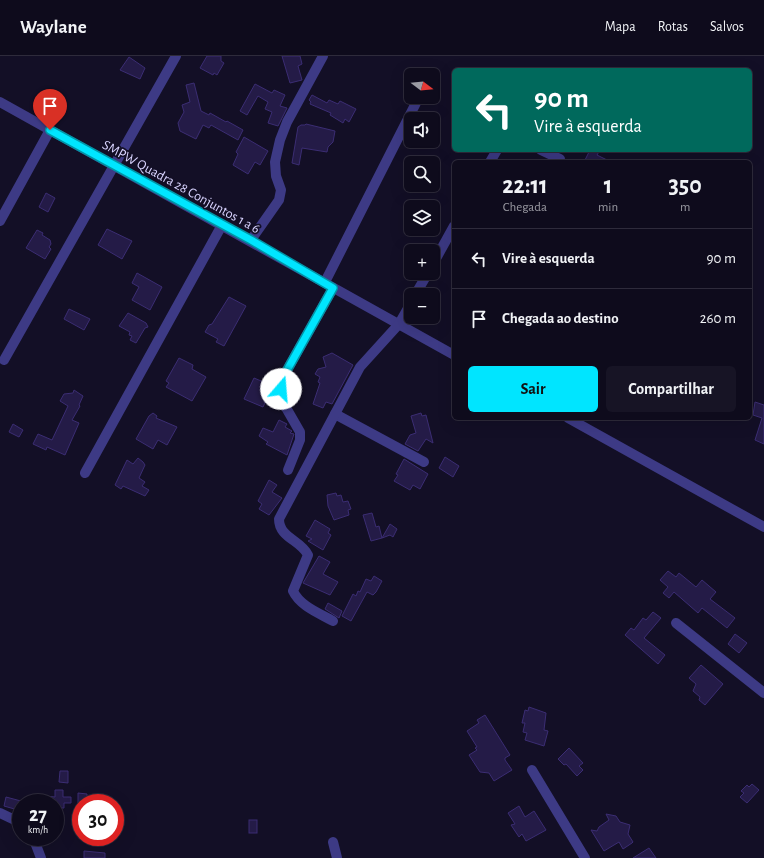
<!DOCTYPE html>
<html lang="pt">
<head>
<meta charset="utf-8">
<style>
	:root { --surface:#0e0b1c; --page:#171425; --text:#f1f3f6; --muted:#9b9ba3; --line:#2e2b3b; --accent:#00e5ff }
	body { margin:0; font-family:"Alegreya Sans",sans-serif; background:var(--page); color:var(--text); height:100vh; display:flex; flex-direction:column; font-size:15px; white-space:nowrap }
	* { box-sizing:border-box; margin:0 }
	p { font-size:13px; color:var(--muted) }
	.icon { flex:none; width:22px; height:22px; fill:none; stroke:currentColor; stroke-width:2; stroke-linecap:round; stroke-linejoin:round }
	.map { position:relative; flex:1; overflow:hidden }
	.side { position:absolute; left:452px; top:104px; width:300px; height:260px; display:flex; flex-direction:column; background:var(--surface); border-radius:6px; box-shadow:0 4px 16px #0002,0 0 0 1px var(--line) }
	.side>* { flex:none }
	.hud { position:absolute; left:452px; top:12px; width:300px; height:84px; border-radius:6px; box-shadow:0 4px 16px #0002,0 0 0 1px var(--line); background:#00695c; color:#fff; overflow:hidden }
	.needle { width:26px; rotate:106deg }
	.tools { position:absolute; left:404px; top:12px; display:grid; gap:8px }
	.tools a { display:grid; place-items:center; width:36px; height:36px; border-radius:6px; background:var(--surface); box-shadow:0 4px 16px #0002,0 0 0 1px var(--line); font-size:20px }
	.speed { position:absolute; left:12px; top:738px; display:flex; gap:8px; font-size:20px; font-weight:700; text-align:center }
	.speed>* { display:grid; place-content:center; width:52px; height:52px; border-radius:50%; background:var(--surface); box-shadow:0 4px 16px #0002,0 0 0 1px var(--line); line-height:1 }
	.speed small { font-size:10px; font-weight:400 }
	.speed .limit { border:6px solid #d22; background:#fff; color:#111 }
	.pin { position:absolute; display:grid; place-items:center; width:34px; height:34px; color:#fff; margin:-41px -17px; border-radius:50% 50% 50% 0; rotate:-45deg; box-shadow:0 0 4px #0007 }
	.pin .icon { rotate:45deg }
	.me { position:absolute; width:44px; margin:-22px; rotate:18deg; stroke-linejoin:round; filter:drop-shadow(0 0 3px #0008) }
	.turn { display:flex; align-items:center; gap:14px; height:84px; padding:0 16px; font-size:18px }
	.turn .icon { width:52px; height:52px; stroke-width:2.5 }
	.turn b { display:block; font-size:28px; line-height:34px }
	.eta { display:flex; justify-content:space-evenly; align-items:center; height:68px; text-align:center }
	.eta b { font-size:24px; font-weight:600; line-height:28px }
	.button { display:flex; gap:8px; margin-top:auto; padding:8px 16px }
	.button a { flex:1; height:46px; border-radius:6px; background:var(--accent); color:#111; font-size:16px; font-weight:600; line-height:46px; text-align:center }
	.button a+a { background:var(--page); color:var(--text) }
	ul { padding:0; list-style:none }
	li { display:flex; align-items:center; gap:12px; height:60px; padding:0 16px; border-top:1px solid var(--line) }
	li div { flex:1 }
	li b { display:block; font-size:15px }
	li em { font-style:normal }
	header { display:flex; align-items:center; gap:24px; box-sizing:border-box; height:56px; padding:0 20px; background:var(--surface); border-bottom:1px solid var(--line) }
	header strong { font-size:19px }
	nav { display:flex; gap:22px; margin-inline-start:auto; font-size:14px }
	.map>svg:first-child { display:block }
</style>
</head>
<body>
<header>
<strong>Waylane</strong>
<nav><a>Mapa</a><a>Rotas</a><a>Salvos</a></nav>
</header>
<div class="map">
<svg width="764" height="802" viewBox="0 0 764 802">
	<rect width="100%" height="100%" fill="#130f26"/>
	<g fill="#241b47" stroke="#3b2d73">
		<polygon points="207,0 221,0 221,5 224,7 217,19 214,17 213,19 200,12"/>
		<polygon points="282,0 300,0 302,8 298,10 302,24 290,27"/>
		<polygon points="129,1 145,12 140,23 120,14"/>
		<polygon points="194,27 201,55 209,59 210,57 226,66 227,65 243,74 238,84 211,69 209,72 203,69 196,83 180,75 178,67 184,56 182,49 190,46 186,29"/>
		<polygon points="255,28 272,37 274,34 285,39 280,50 287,52 278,70 268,67 272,56 265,53 268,46 258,40 247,59 240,55"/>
		<polygon points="312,39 327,47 329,44 338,48 340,45 356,53 349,66 345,63 343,67 330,59 331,57 310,48 311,46 309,44"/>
		<polygon points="306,68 335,75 333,86 328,91 327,96 302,92 299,109 292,107 298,71 301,69 305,69"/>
		<polygon points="244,81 268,95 260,109 255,106 248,118 233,109 238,98 236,96"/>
		<polygon points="590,94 600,94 597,99 611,106 584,106"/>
		<polygon points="46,137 55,142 48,156 39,151"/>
		<polygon points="107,173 132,185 122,203 98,189"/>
		<polygon points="37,174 43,177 42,179 50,184 51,188 49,191 51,193 45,203 26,192"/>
		<polygon points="137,217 162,231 150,254 132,244 139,231 132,227"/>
		<polygon points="229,241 246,250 224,290 216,286 218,283 205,276 209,269 212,268"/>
		<polygon points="69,253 90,263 84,274 64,263"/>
		<polygon points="128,257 146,267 148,271 145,272 136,287 130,284 132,280 129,279 130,276 119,270"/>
		<polygon points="332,297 353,309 332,348 326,346 323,352 313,348 320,327 318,326 320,321 315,318 318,313 326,311 323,301"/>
		<polygon points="179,302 193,309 192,313 206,321 192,345 166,331 169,327 166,325"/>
		<polygon points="254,322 273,330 263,351 244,343"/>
		<polygon points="74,334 83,340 79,349 80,350 72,364 79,367 65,399 47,391 46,394 33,388 38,378 52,384 68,350 60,345 64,338 73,337"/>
		<polygon points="755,346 764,349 764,388 755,384 762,362 753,359"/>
		<polygon points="153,357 157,360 156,362 177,371 167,389 158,384 153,393 136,383 149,360"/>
		<polygon points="421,357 422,360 426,359 433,387 426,383 418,395 405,388 410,379 416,377 411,360"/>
		<polygon points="279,364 287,368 285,371 292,375 290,377 294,378 287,399 266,388 268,386 259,380 263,372 273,376"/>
		<polygon points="13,368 23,374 19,381 9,376"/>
		<polygon points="445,401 459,410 453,421 439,412"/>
		<polygon points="138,402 143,406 145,409 139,422 145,426 142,430 149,434 145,440 123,430 121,433 115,429 127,404 133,408"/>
		<polygon points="404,403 428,418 420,433 413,429 410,434 394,425 398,419 396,418"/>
		<polygon points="269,424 277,429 272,436 282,442 269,459 259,453 262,448 258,445"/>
		<polygon points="336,437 337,440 341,439 343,446 348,445 351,453 348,454 349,459 334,464 328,450 327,439"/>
		<polygon points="372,457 376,471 379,470 382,482 390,468 397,473 393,481 390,479 382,482 371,485 363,459"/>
		<polygon points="315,464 330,473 328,477 331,479 323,494 308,485 312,483 306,480"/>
		<polygon points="319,500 330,506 323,518 338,526 330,539 303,527"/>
		<polygon points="668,515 676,521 679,517 696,531 702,524 716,536 710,543 735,562 727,572 702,552 698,557 674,536 669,542 663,537 668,531 660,524"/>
		<polygon points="374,520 382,525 376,536 373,539 367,536 351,565 342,560 353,538 356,540 358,535 360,536 366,523 371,525"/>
		<polygon points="328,547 342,555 339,562 325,553"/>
		<polygon points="653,556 661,562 644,582 665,599 658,608 625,579 631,572 634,574 643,562 646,564"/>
		<polygon points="735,578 747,587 739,597 728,588"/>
		<polygon points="701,609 723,628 705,649 699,644 700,641 693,635 696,628 689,622"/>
		<polygon points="529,651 546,657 544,674 548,675 544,690 525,684 527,677 523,676 525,667 522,667 525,654 528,655"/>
		<polygon points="485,659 510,699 505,702 505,704 512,714 494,725 489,717 480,716 469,699 477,694 475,692 477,691 467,675 479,667 477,664"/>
		<polygon points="569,692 583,707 579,710 583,714 577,720 566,708 564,709 558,703"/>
		<polygon points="60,715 68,715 68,727 59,726"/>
		<polygon points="752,728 759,734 747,747 740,741 744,737 741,735 747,729 749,731"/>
		<polygon points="55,734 63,734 63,741 71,741 71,747 64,747 64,752 55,752 55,747 44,747 44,740 55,741"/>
		<polygon points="78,737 87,738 87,747 78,747"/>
		<polygon points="6,741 21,745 18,754 4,750"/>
		<polygon points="519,750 525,761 534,755 546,774 526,785 522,778 519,781 511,769 515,768 508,757"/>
		<polygon points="606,758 616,760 620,766 630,769 628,778 633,786 632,787 623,793 619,786 604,795 591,774 597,775 599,771 609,764"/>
		<rect x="249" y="764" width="8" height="13"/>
		<polygon points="649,792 656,802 633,802"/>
		<polygon points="84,795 105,797 105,802 84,802"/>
	</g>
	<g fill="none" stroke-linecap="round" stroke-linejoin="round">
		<g stroke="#3d3a85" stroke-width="10">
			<polyline points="0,46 454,299"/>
			<polyline points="541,94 560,103"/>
			<polyline points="490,106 497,94"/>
			<polyline points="0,165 50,74"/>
			<polyline points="251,184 279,144 281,134 276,120 275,106 280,84 287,66 323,0"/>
			<polyline points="433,208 454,170"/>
			<polyline points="325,226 419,41"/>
			<polyline points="415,239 428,217"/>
			<polyline points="4,304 176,0"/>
			<polyline points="335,358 424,406"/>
			<polyline points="568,362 764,471"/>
			<polyline points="288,414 300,384 300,376 281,343 281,333 286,316 333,232"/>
			<polyline points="85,417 222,169"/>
			<path d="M333,565C319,557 300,550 293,535L308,499C301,484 279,482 279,463L360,311L399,268L411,247"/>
			<polyline points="676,567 764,637"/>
			<polyline points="532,714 585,802"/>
			<polyline points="0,757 21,767"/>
			<polyline points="33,781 41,802"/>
			<polyline points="333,786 337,802"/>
		</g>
	</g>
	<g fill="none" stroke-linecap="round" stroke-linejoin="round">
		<g stroke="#0095a6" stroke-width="10">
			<polyline id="route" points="50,74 251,184 333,232 286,316 281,333"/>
		</g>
		<use href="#route" stroke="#00e5ff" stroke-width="7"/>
	</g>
	<g text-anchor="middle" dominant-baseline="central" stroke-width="3.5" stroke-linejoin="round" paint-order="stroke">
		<g font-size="14" fill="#d9d4ff" stroke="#130f26">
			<text transform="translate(181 131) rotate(29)">SMPW Quadra 28 Conjuntos 1 a 6</text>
		</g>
	</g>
</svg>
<div class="tools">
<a><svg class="needle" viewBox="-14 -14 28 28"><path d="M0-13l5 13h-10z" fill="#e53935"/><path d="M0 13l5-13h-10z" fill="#9b9ba3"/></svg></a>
<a><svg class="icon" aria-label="sound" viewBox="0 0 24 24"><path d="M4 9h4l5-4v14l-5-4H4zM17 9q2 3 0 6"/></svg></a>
<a><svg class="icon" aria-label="search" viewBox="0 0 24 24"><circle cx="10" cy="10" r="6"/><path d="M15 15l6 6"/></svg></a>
<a><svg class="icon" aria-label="layers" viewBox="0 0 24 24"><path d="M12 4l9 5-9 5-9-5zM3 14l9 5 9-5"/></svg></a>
<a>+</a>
<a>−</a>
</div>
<div class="speed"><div>27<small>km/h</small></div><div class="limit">30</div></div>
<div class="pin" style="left:50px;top:74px;background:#d93025"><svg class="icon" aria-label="arrive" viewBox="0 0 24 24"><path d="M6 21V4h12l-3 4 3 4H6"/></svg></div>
<svg class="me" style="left:281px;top:333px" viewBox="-20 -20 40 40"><circle r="19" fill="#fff"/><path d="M0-13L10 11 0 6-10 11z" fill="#00e5ff"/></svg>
<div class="hud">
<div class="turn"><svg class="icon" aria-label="left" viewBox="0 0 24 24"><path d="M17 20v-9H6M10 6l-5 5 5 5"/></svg><div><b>90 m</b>Vire à esquerda</div></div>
</div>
<section class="side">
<div class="eta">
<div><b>22:11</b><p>Chegada</p></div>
<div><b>1</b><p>min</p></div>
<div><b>350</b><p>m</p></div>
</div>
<ul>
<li><svg class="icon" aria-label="left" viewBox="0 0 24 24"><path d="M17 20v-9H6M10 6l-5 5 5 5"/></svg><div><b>Vire à esquerda</b></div><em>90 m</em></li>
<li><svg class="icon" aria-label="arrive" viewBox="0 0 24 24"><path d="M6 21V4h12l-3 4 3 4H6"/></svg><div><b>Chegada ao destino</b></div><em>260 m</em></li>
</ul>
<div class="button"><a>Sair</a><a>Compartilhar</a></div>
</section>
</div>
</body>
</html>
